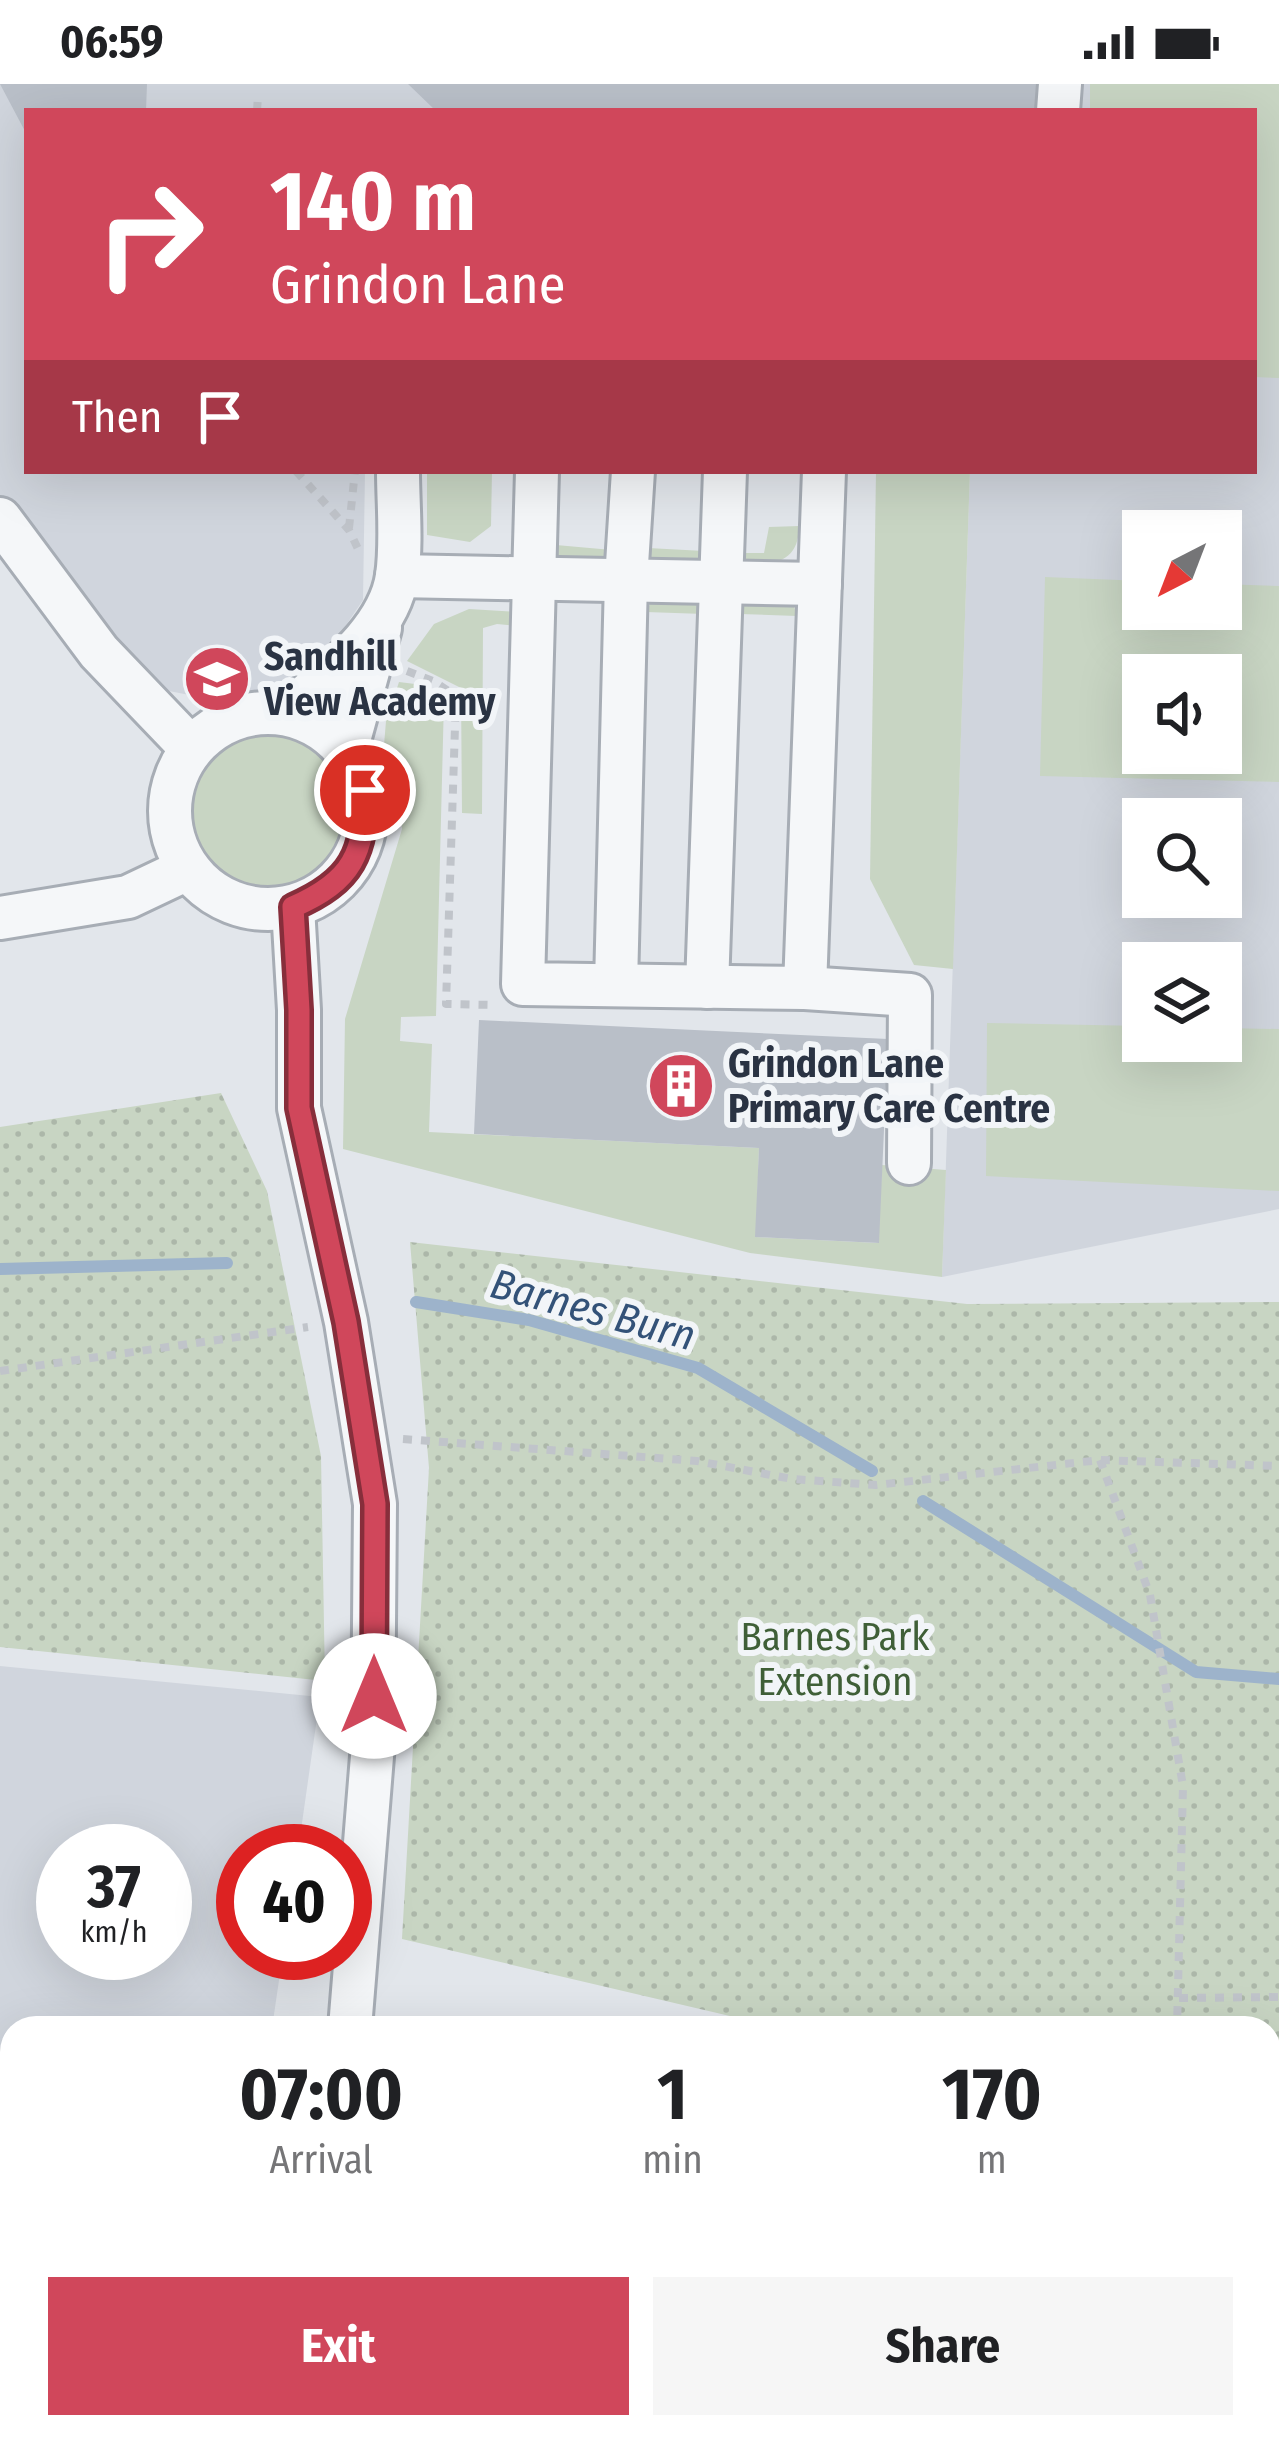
<!DOCTYPE html>
<html lang="en">
<head>
<meta charset="utf-8">
<style>
	:root { --surface:#fff; --page:#f6f6f6; --text:#202124; --muted:#757577; --accent:#d0475b }
	body { margin:0; font-family:"Fira Sans Condensed",sans-serif; background:var(--page); color:var(--text); height:100vh; display:flex; flex-direction:column; font-size:45px; white-space:nowrap }
	* { box-sizing:border-box; margin:0 }
	p { font-size:39px; color:var(--muted) }
	.icon { flex:none; width:66px; height:66px; fill:none; stroke:currentColor; stroke-width:2; stroke-linecap:round; stroke-linejoin:round }
	.map { position:relative; flex:1; overflow:hidden }
	.drawer { position:absolute; left:0px; top:1932px; width:1281px; height:423px; display:flex; flex-direction:column; background:var(--surface); border-radius:36px 36px 0 0; box-shadow:0 12px 48px #0002 }
	.drawer>* { flex:none }
	.hud { position:absolute; left:24px; top:24px; width:1233px; height:366px; border-radius:0px; box-shadow:0 12px 48px #0002; background:#d0475b; color:#fff; overflow:hidden }
	.needle { width:78px; rotate:222deg }
	.tools { position:absolute; left:1122px; top:426px; display:grid; gap:24px }
	.tools a { display:grid; place-items:center; width:120px; height:120px; border-radius:0px; background:var(--surface); box-shadow:0 12px 48px #0002; font-size:60px }
	.speed { position:absolute; left:36px; top:1740px; display:flex; gap:24px; font-size:60px; font-weight:700; text-align:center }
	.speed>* { display:grid; place-content:center; width:156px; height:156px; border-radius:50%; background:var(--surface); box-shadow:0 12px 48px #0002; line-height:1 }
	.speed small { font-size:30px; font-weight:400 }
	.speed .limit { border:18px solid #d22; background:#fff; color:#111 }
	.pin { position:absolute; display:grid; place-items:center; width:102px; height:102px; color:#fff; margin:-51px; border:6px solid #fff; border-radius:50%; box-shadow:0 3px 12px #0007 }
	.me { position:absolute; width:132px; margin:-66px; rotate:0deg; stroke-linejoin:round; filter:drop-shadow(0 0 9px #0008) }
	.turn { display:flex; align-items:center; gap:42px; height:252px; padding:0 48px; font-size:54px }
	.turn .icon { width:156px; height:156px; stroke-width:2.5 }
	.turn b { display:block; font-size:84px; line-height:102px }
	.then { display:flex; align-items:center; height:114px; padding:0 48px; background:#0003; gap:24px; font-size:45px }
	.eta { display:flex; justify-content:space-evenly; align-items:center; height:204px; text-align:center }
	.eta b { font-size:72px; font-weight:700; line-height:84px }
	.cta { display:flex; gap:24px; margin-top:auto; padding:24px 48px }
	.cta a { flex:1; height:138px; border-radius:0px; background:var(--accent); color:#fff; font-size:48px; font-weight:700; line-height:138px; text-align:center }
	.cta a+a { background:var(--page); color:var(--text) }
	.status { display:flex; justify-content:space-between; align-items:center; height:84px; padding:0 60px; background:var(--surface); direction:ltr }
	.status svg { height:33px; fill:currentColor }
	.map>svg:first-child { display:block }
</style>
</head>
<body>
<div class="status"><b>06:59</b><svg viewBox="0 0 49 12"><path d="M0 12V9h3v3zM5 12V6h3v6zM10 12V3h3v9zM15 12V0h3v12zM26 1h20v11H26zM47 4h2v5h-2z"/></svg></div>
<div class="map">
<svg width="1279" height="2353" viewBox="0 0 1279 2353">
	<defs>
		<pattern id="park-dots" width="8" height="8" patternUnits="userSpaceOnUse" patternTransform="scale(3)"><rect width="8" height="8" fill="#c8d5c3"/><path d="M2 2h.1M6 6h.1" fill="none" stroke="#acb7a9" stroke-width="1.8" stroke-linecap="round"/></pattern>
	</defs>
	<rect width="100%" height="100%" fill="#e2e6eb"/>
	<g fill="#d0d5dd" fill-rule="evenodd">
		<path d="M0,0H1279V1125L942,1193L970,387H1254V27H27V387H365L363,516L286,630L128,599L0,431ZM1143,447H1221V525H1143ZM1143,591H1221V669H1143ZM1143,735H1221V813H1143ZM1143,879H1221V957H1143Z"/>
		<path d="M0,1582L320,1613L298,1767H243V1869H283L272,1944H12V2233L0,2231ZM63,1767H165V1869H63Z"/>
	</g>
	<g fill="#c8d5c3" fill-rule="evenodd">
		<polygon points="1090,0 1279,0 1279,294 1254,293 1254,27 1090,27"/>
		<polygon points="427,387 492,387 491,442 470,458 427,451"/>
		<polygon points="876,387 970,387 953,885 914,881 870,795"/>
		<path d="M799,442C799,479 773,481 743,482L744,469H764L769,443Z"/>
		<polygon points="556,461 612,466 608,478 560,474 556,472"/>
		<polygon points="648,464 704,467 703,483 651,478"/>
		<path d="M1045,493L1143,497V525H1221V500L1279,502V698L1040,692ZM1143,591H1221V669H1143Z"/>
		<polygon points="653,514 704,519 704,530 646,528"/>
		<polygon points="742,516 793,519 797,532 740,530"/>
		<polygon points="469,525 517,528 517,542 497,540 483,544 482,730 462,729 461,604 407,577 434,540"/>
		<polygon points="399,598 415,600 444,616 436,932 401,933 400,957 432,960 429,1048 759,1064 756,1153 878,1159 882,1081 946,1086 942,1193 750,1169 343,1065 345,935 402,745 398,704 384,661 386,637"/>
		<path d="M252,629C272,633 296,634 316,641C336,649 348,671 355,690C362,708 368,724 365,744C357,805 277,849 223,814C210,806 199,794 187,785C184,761 172,720 175,697C179,661 222,640 252,629Z"/>
		<polygon points="987,939 1143,942 1143,957 1221,957 1221,944 1279,945 1279,1107 986,1092"/>
	</g>
	<g fill="url(#park-dots)">
		<polygon points="221,1009 267,1107 321,1372 325,1597 0,1563 0,1043"/>
		<polygon points="410,1158 967,1220 1279,1218 1279,2068 1269,2066 1269,1944 781,1944 402,1855 429,1384"/>
	</g>
	<g fill="none" stroke-linecap="round" stroke-linejoin="round">
		<g stroke="#9db3cb" stroke-width="12">
			<polyline points="0,1185 227,1179"/>
			<polyline points="416,1218 529,1236 698,1284 872,1387"/>
			<polyline points="923,1417 1196,1588 1279,1595"/>
		</g>
	</g>
	<g fill="#b9bfc8">
		<polygon points="0,0 147,0 146,27 27,27 27,51"/>
		<polygon points="408,0 1037,0 1035,27 436,27"/>
		<polygon points="479,936 888,955 879,1159 755,1153 759,1064 474,1050"/>
	</g>
	<g fill="none" stroke-linecap="round" stroke-linejoin="round">
		<g stroke="#a7adb5" stroke-width="48">
			<g id="minor">
				<polyline points="1058,27 1060,0"/>
				<polyline points="537,387 523,900 805,904 824,387"/>
				<polyline points="0,435 99,568 191,664"/>
				<polyline points="397,492 820,500"/>
				<circle cx="268" cy="727" r="98"/>
				<path d="M286,630C326,593 389,549 397,492C402,458 398,421 398,387"/>
				<polyline points="346,667 380,544"/>
				<polyline points="293,823 299,926 299,1024 346,1238 375,1420 373,1660 350,1944"/>
				<polyline points="0,834 128,813 187,785"/>
				<polyline points="616,901 626,496 633,387"/>
				<polyline points="707,903 725,387"/>
				<polyline points="805,904 910,911 909,1079"/>
				<polyline points="1269,2274 1279,2273"/>
				<polyline points="461,2343 548,2353"/>
				<polyline points="289,2353 291,2343"/>
				<polyline points="608,2353 609,2343"/>
			</g>
		</g>
		<g stroke="#c0c4ca" stroke-width="8" stroke-dasharray="9 9" stroke-linecap="butt">
			<polyline points="257,27 258,12"/>
			<polyline points="296,387 349,446 359,467"/>
			<polyline points="349,444 355,387"/>
			<polyline points="407,587 433,597 456,612 446,920 494,921"/>
			<polyline points="0,1287 308,1243"/>
			<polyline points="403,1355 697,1377 792,1395 876,1401 1100,1376 1279,1382"/>
			<polyline points="1100,1376 1150,1511 1183,1702 1177,1944"/>
			<polyline points="1179,1914 1279,1913"/>
			<polyline points="1269,2113 1279,2116"/>
		</g>
		<use href="#minor" stroke="#f5f7f9" stroke-width="42"/>
	</g>
	<g fill="none" stroke-linecap="round" stroke-linejoin="round">
		<g stroke="#872e3b" stroke-width="30">
			<path id="route" d="M365,706C365,769 353,797 293,823L299,926V1024L346,1238L375,1420L374,1612"/>
		</g>
		<use href="#route" stroke="#d0475b" stroke-width="21"/>
	</g>
	<defs>
		<g id="school-disc" transform="scale(3.45)"><circle r="9.5" fill="#d0475b" stroke="#f2f5f8"/><path d="M0-5L7-2L0 1L-7-2ZM-4 1L0 2.5L4 1V4Q0 6-4 4Z" fill="#fff"/></g>
		<g id="building-disc" transform="scale(3.45)"><circle r="9.5" fill="#d0475b" stroke="#f2f5f8"/><path d="M-4-6H4V6H1V3H-1V6H-4ZM-2.5-4.3h1.7v1.8h-1.7ZM.8-4.3h1.7v1.8H.8ZM-2.5-1h1.7V.8h-1.7ZM.8-1h1.7V.8H.8Z" fill="#fff"/></g>
	</defs>
	<g fill-rule="evenodd">
		<use href="#school-disc" x="217" y="595"/>
		<use href="#building-disc" x="681" y="1002"/>
	</g>
	<g text-anchor="middle" dominant-baseline="central" stroke-width="12" stroke-linejoin="round" paint-order="stroke">
		<g font-size="39" font-weight="bold" fill="#2a3343" stroke="#f2f5f8" text-anchor="start">
			<text x="264" y="573">Sandhill<tspan x="264" dy="45">View Academy</tspan></text>
			<text x="728" y="980">Grindon Lane<tspan x="728" dy="45">Primary Care Centre</tspan></text>
		</g>
		<g font-size="39" fill="#3f5f37" stroke="#f2f5f8">
			<text x="835" y="1553">Barnes Park<tspan x="835" dy="45">Extension</tspan></text>
		</g>
		<g font-size="42" font-style="italic" fill="#335278" stroke="#f2f5f8">
			<text transform="translate(593 1226) rotate(15)">Barnes Burn</text>
		</g>
	</g>
</svg>
<div class="tools">
<a><svg class="needle" viewBox="-14 -14 28 28"><path d="M0-13l5 13h-10z" fill="#e53935"/><path d="M0 13l5-13h-10z" fill="#757577"/></svg></a>
<a><svg class="icon" aria-label="sound" viewBox="0 0 24 24"><path d="M4 9h4l5-4v14l-5-4H4zM17 9q2 3 0 6"/></svg></a>
<a><svg class="icon" aria-label="search" viewBox="0 0 24 24"><circle cx="10" cy="10" r="6"/><path d="M15 15l6 6"/></svg></a>
<a><svg class="icon" aria-label="layers" viewBox="0 0 24 24"><path d="M12 4l9 5-9 5-9-5zM3 14l9 5 9-5"/></svg></a>
</div>
<div class="speed"><div>37<small>km/h</small></div><div class="limit">40</div></div>
<div class="pin" style="left:365px;top:706px;background:#d93025"><svg class="icon" aria-label="arrive" viewBox="0 0 24 24"><path d="M6 21V4h12l-3 4 3 4H6"/></svg></div>
<svg class="me" style="left:374px;top:1612px" viewBox="-20 -20 40 40"><circle r="19" fill="#fff"/><path d="M0-13L10 11 0 6-10 11z" fill="#d0475b"/></svg>
<div class="hud">
<div class="turn"><svg class="icon" aria-label="right" viewBox="0 0 24 24"><path d="M7 20v-9h11M14 6l5 5-5 5"/></svg><div><b>140 m</b>Grindon Lane</div></div>
<div class="then">Then<svg class="icon" aria-label="arrive" viewBox="0 0 24 24"><path d="M6 21V4h12l-3 4 3 4H6"/></svg></div>
</div>
<section class="drawer">
<div class="eta">
<div><b>07:00</b><p>Arrival</p></div>
<div><b>1</b><p>min</p></div>
<div><b>170</b><p>m</p></div>
</div>
<div class="cta"><a>Exit</a><a>Share</a></div>
</section>
</div>
</body>
</html>
